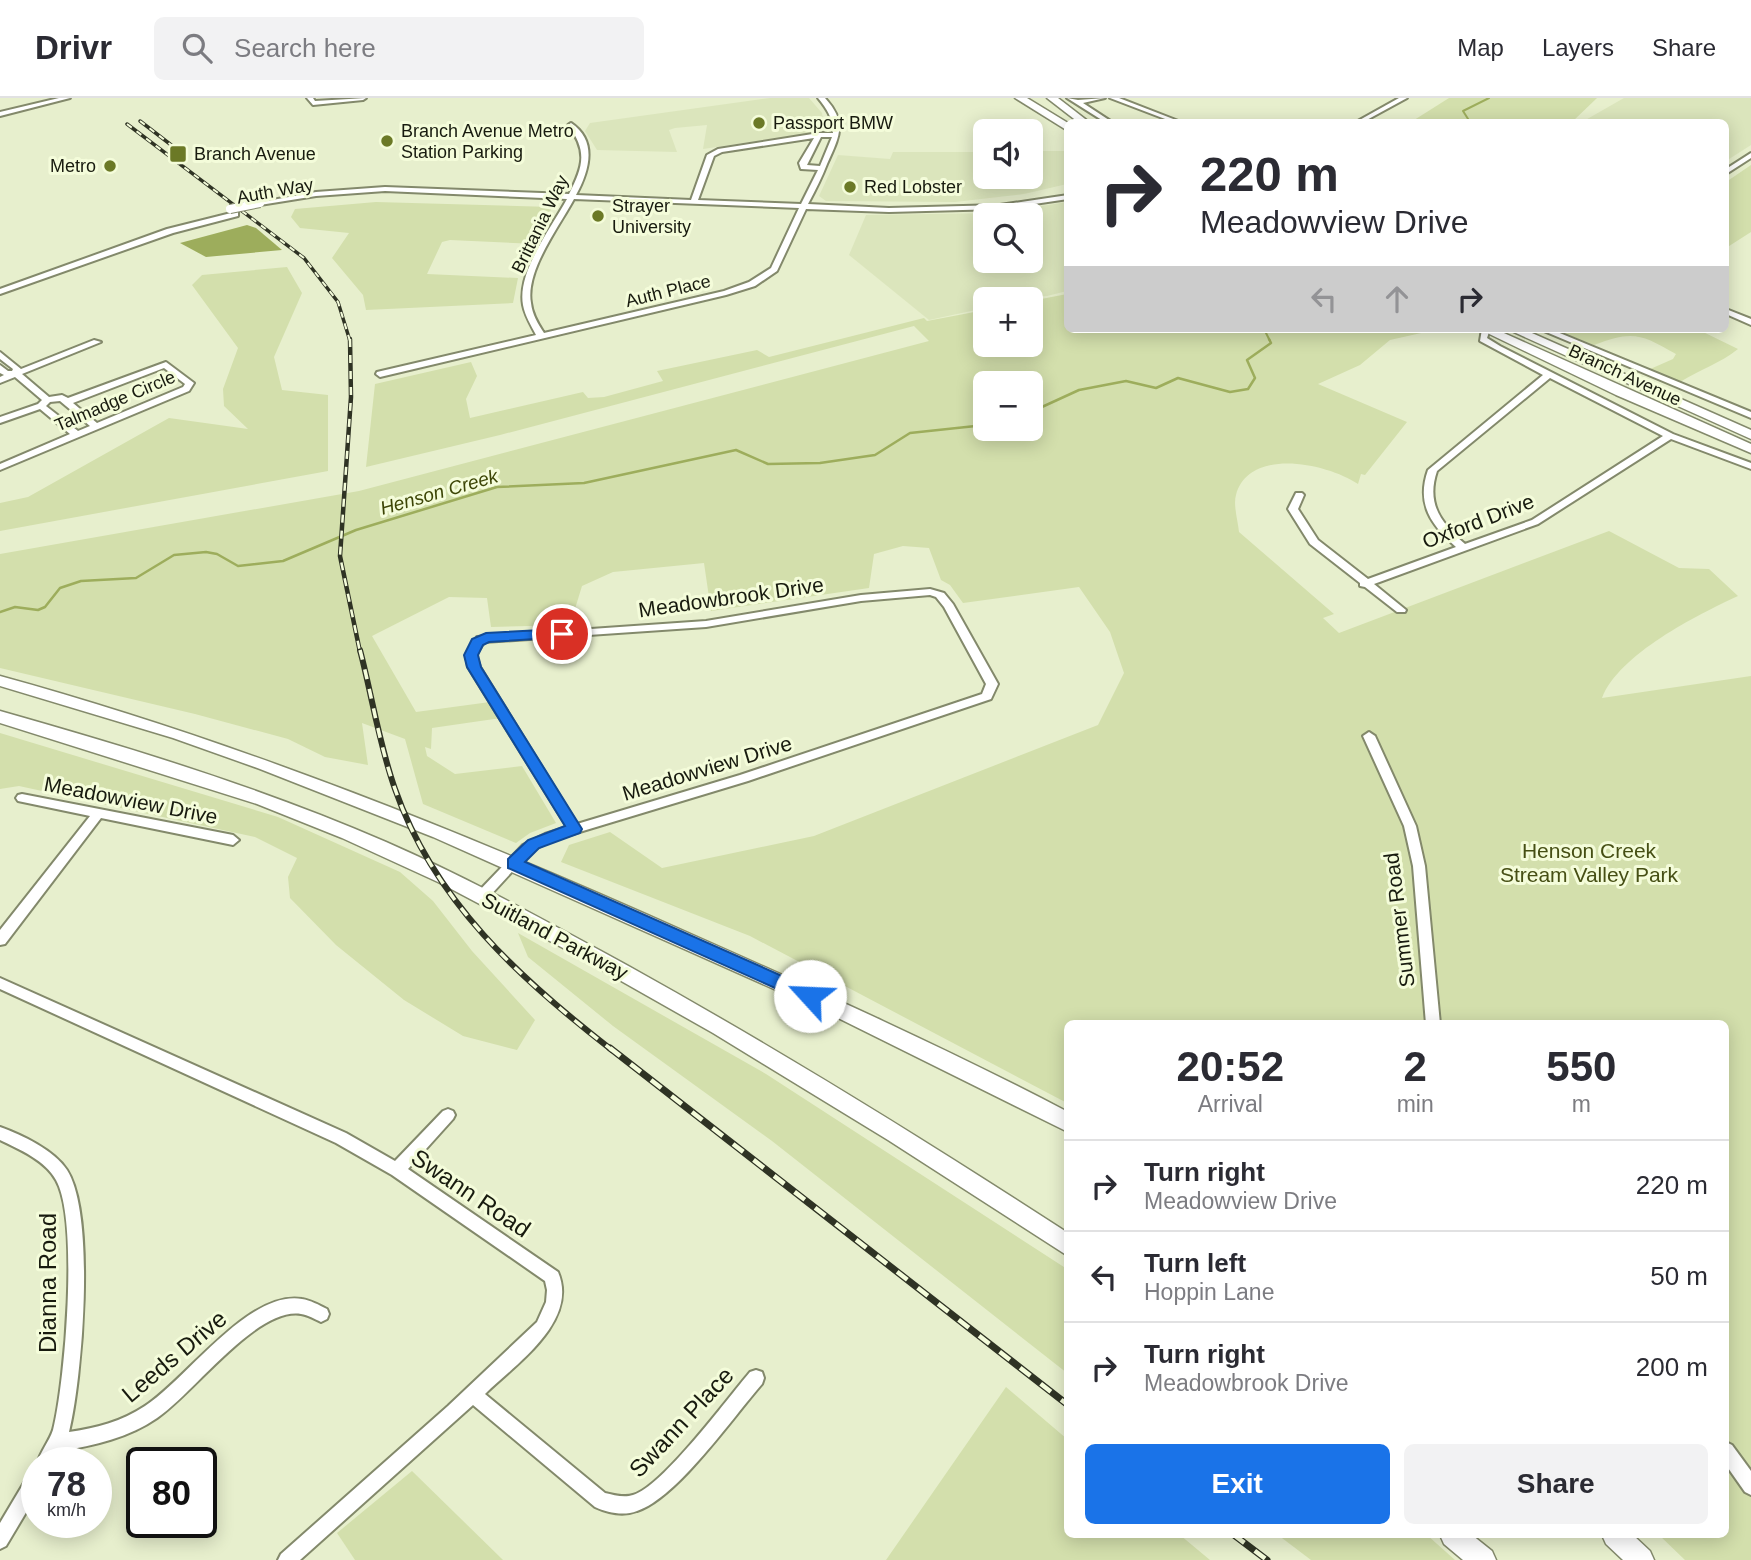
<!DOCTYPE html>
<html lang="en">
<head>
<meta charset="utf-8">
<style>
	:root { --surface:#fff; --page:#f2f2f3; --text:#2b2b33; --muted:#7c7c81; --line:#e1e1e2; --accent:#1a73e8 }
	body { margin:0; font-family:Arial,sans-serif; background:var(--page); color:var(--text); height:100vh; display:flex; flex-direction:column; font-size:26px; white-space:nowrap }
	* { box-sizing:border-box; margin:0 }
	p { font-size:23px; color:var(--muted) }
	.icon { flex:none; width:38px; height:38px; fill:none; stroke:currentColor; stroke-width:2; stroke-linecap:round; stroke-linejoin:round }
	.map { position:relative; flex:1; overflow:hidden }
	.drawer { position:absolute; left:1064px; top:922px; width:665px; height:518px; display:flex; flex-direction:column; background:var(--surface); border-radius:10px; box-shadow:0 4px 18px #0003 }
	.drawer>* { flex:none }
	.top-card { position:absolute; left:1064px; top:21px; width:665px; height:214px; border-radius:10px; box-shadow:0 4px 18px #0003; background:#fff; color:var(--text); overflow:hidden }
	.fabs { position:absolute; left:973px; top:21px; display:grid; gap:14px }
	.fabs a { display:grid; place-items:center; width:70px; height:70px; border-radius:10px; background:var(--surface); box-shadow:0 4px 18px #0003; font-size:35px }
	.speed { position:absolute; left:21px; top:1349px; display:flex; gap:14px; font-size:35px; font-weight:700; text-align:center }
	.speed>* { display:grid; place-content:center; width:91px; height:91px; border-radius:50%; background:var(--surface); box-shadow:0 4px 18px #0003; line-height:1 }
	.speed small { font-size:18px; font-weight:400 }
	.speed .limit { border:4px solid #111; border-radius:10px; background:#fff; color:#111 }
	.pin { position:absolute; display:grid; place-items:center; width:60px; height:60px; color:#fff; margin:-30px; border:4px solid #fff; border-radius:50%; box-shadow:0 2px 7px #0007 }
	.me { position:absolute; width:77px; margin:-38px; rotate:295deg; stroke-linejoin:round; filter:drop-shadow(0 0 5px #0008) }
	.turn { display:flex; align-items:center; gap:24px; height:147px; padding:0 21px; font-size:32px }
	.turn .icon { width:91px; height:91px; stroke-width:2.5 }
	.turn b { display:block; font-size:49px; line-height:60px }
	.lanes { display:flex; align-items:center; height:66px; padding:0 21px; background:#0003; justify-content:center; gap:35px; direction:ltr }
	.lanes .off { opacity:.35 }
	.eta { display:flex; justify-content:space-evenly; align-items:center; height:119px; text-align:center }
	.eta b { font-size:42px; font-weight:600; line-height:49px }
	.button { display:flex; gap:14px; margin-top:auto; padding:14px 21px }
	.button a { flex:1; height:80px; border-radius:10px; background:var(--accent); color:#fff; font-size:28px; font-weight:600; line-height:80px; text-align:center }
	.button a+a { background:var(--page); color:var(--text) }
	ul { padding:0; list-style:none }
	li { display:flex; align-items:center; gap:21px; height:91px; padding:0 21px; border-top:2px solid var(--line) }
	li div { flex:1 }
	li b { display:block; font-size:26px }
	li em { font-style:normal }
	header { display:flex; align-items:center; gap:42px; box-sizing:border-box; height:98px; padding:0 35px; background:var(--surface); border-bottom:2px solid var(--line) }
	header strong { font-size:33px }
	nav { display:flex; gap:38px; margin-inline-start:auto; font-size:24px }
	.search { width:490px; height:63px; background:var(--page); display:flex; align-items:center; gap:18px; box-sizing:border-box; padding:0 24px; border-radius:10px; color:var(--muted); font-size:26px }
	.map>svg:first-child { display:block }
</style>
</head>
<body>
<header>
<strong>Drivr</strong>
<div class="search"><svg class="icon" aria-label="search" viewBox="0 0 24 24"><circle cx="10" cy="10" r="6"/><path d="M15 15l6 6"/></svg>Search here</div>
<nav><a>Map</a><a>Layers</a><a>Share</a></nav>
</header>
<div class="map">
<svg width="1751" height="1462" viewBox="0 0 1751 1462">
	<rect width="100%" height="100%" fill="#e7efcd"/>
	<g fill="#dbe5bc" fill-rule="evenodd">
		<polygon points="770,0 809,0 822,15 825,33 703,51 707,27 675,30 669,32 677,54 597,52 585,33 590,25"/>
		<polygon points="1624,0 1751,0 1751,47 1726,63 1726,24 1582,24"/>
		<polygon points="1031,53 1067,53 1067,86 1024,96 955,104 826,103 819,98 838,57 890,61 893,54 985,54 985,79 1031,79"/>
		<path d="M1067,104V193L1047,198L985,201V210L929,222L849,157L866,117L997,115ZM1031,117V163H985V117Z"/>
	</g>
	<g fill="#d3dfac" fill-rule="evenodd">
		<polygon points="1449,0 1597,0 1572,24 1411,24"/>
		<polygon points="1751,67 1751,134 1726,150 1726,84"/>
		<polygon points="376,104 552,109 536,146 450,142 442,144 427,176 518,180 513,205 366,212 363,197 332,160 349,135 300,130 291,119 295,111"/>
		<polygon points="287,169 302,195 274,259 282,292 328,297 328,373 0,433 0,405 28,399 169,320 248,331 224,308 223,291 238,250 192,187 202,177"/>
		<path d="M1067,196L1068,231H1439L1390,242L1360,267L1318,286L1407,324L1365,377L1361,376L1358,386C1326,365 1249,349 1236,397C1233,407 1238,423 1239,434L1334,516L1323,520L1339,535L1609,433L1679,470L1709,471L1738,498C1697,517 1619,556 1602,600L1751,578V1462H1685L1659,1437H1726V926H1068L1067,1005L750,838L561,764L569,747L610,734L662,770L814,738L1098,627L1124,575L1110,534L1079,489L963,505L950,487L941,482L929,450L903,448L874,456L869,490L711,513L704,465L613,474L582,488L570,527L491,529L487,500L449,499L372,538L416,614L490,604L501,620L432,630L431,651L425,649L427,658L455,676L522,668L556,725L530,735L516,745L423,706L405,641L362,625L368,667L325,659L288,641L195,616L0,570V456L359,393L929,243L914,228L500,337L366,369L375,286L471,264L477,278L466,301L470,320L583,294L588,300L604,299L663,283L657,273L757,252L769,259L924,220L927,223L985,212V247H1031V203ZM985,285H1031V331H985Z"/>
		<path d="M1553,231H1697L1738,251C1719,266 1701,271 1680,284L1648,272L1673,261L1676,256C1641,236 1633,232 1594,247Z"/>
		<polygon points="0,635 278,719 400,774 433,803 472,853 535,922 517,952 463,938 404,902 336,847 290,800 288,779 297,760 255,739 19,688 0,691"/>
		<polygon points="518,835 766,976 1067,1171 1067,1275 772,1043 613,928 528,859"/>
		<polygon points="1006,1289 1067,1341 1068,1437 1180,1437 1210,1462 886,1462"/>
		<polygon points="412,1373 503,1462 355,1462 337,1435"/>
		<polygon points="1278,1437 1427,1437 1455,1462 1311,1462"/>
	</g>
	<polygon fill="#9dad5c" points="247,127 256,130 282,152 206,159 180,145"/>
	<g fill="none" stroke-linecap="round" stroke-linejoin="round">
		<g stroke="#9dad5c" stroke-width="2">
			<polyline points="1470,24 1463,13 1489,0"/>
			<polyline points="1264,231 1270,243"/>
		</g>
		<g stroke="#9dad5c" stroke-width="2.5">
			<polyline points="1031,314 1079,292 1126,283 1156,290 1178,280 1230,294 1248,291 1255,280 1247,262 1271,245 1269,241"/>
			<polyline points="0,514 15,509 38,512 45,509 60,490 81,483 136,480 174,457 206,454 217,456 238,468 283,463 356,432 497,389 584,385 736,352 768,366 820,365 875,357 910,335 985,327"/>
		</g>
		<g stroke="#83896b" stroke-width="4">
			<g id="minor">
				<polygon points="59,0 70,0 0,18 0,14"/>
				<polygon points="307,0 313,0 315,3 366,0 363,2 313,7"/>
				<path d="M818,0H825C848,25 839,39 827,66C822,79 815,93 808,106L889,110L1000,107L1068,97V101L1000,111L889,114L806,111L777,173L755,188L726,197L380,279L376,276L377,274L536,237C531,227 525,218 523,207C517,173 552,129 567,101L385,93L316,98L260,107L256,105L316,94L385,89L569,96C583,69 588,53 568,27L571,25C598,43 589,73 576,97L691,102L707,57L718,51L819,35H833C833,20 827,11 818,0ZM821,39H832L820,68L807,67ZM814,40L799,65L801,71L818,72L801,106L698,102L714,58L722,54ZM574,101L799,110L771,170L749,184L724,193L544,235C538,226 532,216 531,205C525,173 559,129 574,101Z"/>
				<polygon points="1067,0 1078,2 1105,0 1083,5 1112,24 1105,24"/>
				<polygon points="1110,0 1119,0 1181,24 1173,24"/>
				<polygon points="1399,0 1407,0 1363,24 1356,24"/>
				<polygon points="1751,55 1751,60 1726,76 1726,71"/>
				<polygon points="235,114 238,114 238,118 173,135 0,196 0,191 167,131"/>
				<polygon points="1726,211 1751,221 1751,227 1726,216"/>
				<path d="M1482,231H1490L1487,240L1500,248L1673,336L1751,365V371L1671,341L1538,426L1374,486L1406,512L1405,514H1397L1365,489L1360,488V485L1310,446L1288,411L1296,395H1302L1304,397L1298,411L1318,442L1368,481L1456,449C1431,427 1416,406 1428,372L1543,277L1480,243ZM1550,280L1663,338L1532,422L1465,446C1441,425 1426,406 1437,373Z"/>
				<polygon points="1539,231 1550,231 1751,314 1751,320"/>
				<path d="M94,242L101,244L22,276L49,299L62,297L68,300L166,264L194,285L189,293L0,372V366L70,336L40,311L0,325V319L38,306L42,302L15,279L0,285V279L4,277L0,275V267L8,273H12L13,271L0,261V254L21,271ZM164,270L185,286L183,289L97,325L73,305ZM60,303L90,328L78,333L46,308L50,304Z"/>
				<path d="M930,491L944,495L953,506L998,586L991,601L748,683L553,742L531,753L487,801H477L476,798L477,795L523,747L545,736L567,729L468,569L466,557L477,539L706,523L861,497ZM930,497L936,499L944,509L986,586L982,596L740,677L577,726L480,569L476,557L484,544L706,529L861,503Z"/>
				<polygon points="1369,634 1375,638 1416,728 1425,768 1440,926 1426,926 1413,768 1404,728 1363,638"/>
				<polygon points="22,696 233,737 239,742 233,747 101,720 5,846 0,847 0,832 90,718 18,703 16,700 18,697"/>
				<path d="M0,880L346,1035L395,1063L443,1013L448,1011L453,1013L455,1017L453,1021L408,1071L558,1174C579,1223 516,1266 485,1296L605,1395C614,1397 624,1400 633,1397C662,1389 727,1301 750,1274L756,1272L762,1274L764,1280L762,1286C733,1319 677,1400 637,1413C624,1418 608,1415 595,1409L473,1307L300,1462H278L281,1456L448,1308L537,1224L546,1204L547,1192L545,1183L392,1077L336,1045L0,891Z"/>
				<path d="M0,1029C22,1037 54,1052 67,1072C96,1117 82,1282 69,1334C96,1330 121,1324 145,1308C186,1282 248,1192 302,1201C310,1202 319,1207 327,1211L329,1216L327,1221L321,1224C315,1221 308,1217 301,1216C256,1209 193,1296 157,1320C128,1340 95,1347 61,1353L54,1365L37,1366C40,1354 49,1344 53,1332C65,1285 79,1122 56,1082C46,1063 19,1051 0,1042Z"/>
				<polygon points="1726,1344 1732,1347 1751,1373 1751,1397 1745,1394 1726,1367"/>
				<polygon points="37,1370 37,1396 6,1448 0,1451 0,1425 31,1373"/>
			</g>
		</g>
		<g stroke="#83896b" stroke-width="3">
			<g id="highway">
				<polygon points="1015,0 1027,0 1068,25 1068,33"/>
				<polygon points="1047,0 1058,0 1089,24 1078,24"/>
				<polygon points="1479,231 1495,231 1751,346 1751,355 1616,297"/>
				<polygon points="1507,231 1523,231 1751,332 1751,341"/>
				<path d="M0,578C240,644 468,736 695,838C821,894 946,950 1068,1014V1034L830,916L433,739L260,671L173,640L0,588Z"/>
				<path d="M0,613C131,650 262,690 386,744C471,781 551,826 632,870C781,953 925,1042 1068,1135V1158L888,1042L713,935L563,850L438,784L342,740L257,706L0,625Z"/>
				<polygon points="1440,1437 1472,1437 1492,1453 1496,1462 1463,1462 1444,1446"/>
				<polygon points="1602,1437 1633,1437 1650,1453 1654,1462 1623,1462 1606,1446"/>
			</g>
		</g>
		<use href="#minor" fill="#fff" fill-rule="evenodd"/>
		<use href="#highway" fill="#fff" fill-rule="evenodd"/>
		<g stroke="#2f3324" stroke-width="3.5">
			<g id="rail-far3">
				<polyline points="140,23 179,53"/>
				<polyline points="127,26 304,160 338,204 350,243"/>
			</g>
		</g>
		<g stroke="#2f3324" stroke-width="4.5">
			<polyline id="rail-far2" points="350,241 351,299 340,458 360,554"/>
		</g>
		<g stroke="#2f3324" stroke-width="6">
			<path id="rail-far1" d="M360,552C372,598 379,646 395,691C434,803 520,881 612,952"/>
		</g>
		<g stroke="#2f3324" stroke-width="7">
			<g id="rail">
				<polyline points="610,950 1068,1307"/>
				<polyline points="1234,1437 1267,1462"/>
			</g>
		</g>
		<use href="#rail-far3" stroke="#f4fcda" stroke-width="2" stroke-dasharray="6" stroke-linecap="butt"/>
		<use href="#rail-far2" stroke="#f4fcda" stroke-width="2.5" stroke-dasharray="8" stroke-linecap="butt"/>
		<use href="#rail-far1" stroke="#f4fcda" stroke-width="3.5" stroke-dasharray="10" stroke-linecap="butt"/>
		<use href="#rail" stroke="#f4fcda" stroke-width="4.5" stroke-dasharray="13" stroke-linecap="butt"/>
		<g stroke="#83896b" stroke-width="10" stroke-linecap="butt">
			<polyline id="minor-bridge" points="230,111 260,105"/>
		</g>
		<use href="#minor-bridge" stroke="#fff" stroke-width="8"/>
	</g>
	<polygon fill="#1a73e8" stroke="#114b97" stroke-width="2" points="562,531 569,536 567,539 489,544 483,547 478,557 481,569 582,731 580,735 539,750 525,764 816,893 819,898 816,903 804,903 508,770 508,761 528,742 565,728 467,569 464,557 472,541 486,535"/>
	<g fill="#6b7926" stroke="#f4fcda" stroke-width="2.5">
		<circle cx="759" cy="25" r="7"/>
		<circle cx="387" cy="43" r="7"/>
		<rect x="169" y="47" width="18" height="18" rx="3.5"/>
		<circle cx="110" cy="68" r="7"/>
		<circle cx="850" cy="89" r="7"/>
		<circle cx="598" cy="118" r="7"/>
	</g>
	<g text-anchor="middle" dominant-baseline="central" stroke-width="6" stroke-linejoin="round" paint-order="stroke">
		<g font-size="18" fill="#181b0f" stroke="#f4fcda" text-anchor="start">
			<text x="773" y="25">Passport BMW</text>
			<text x="401" y="33">Branch Avenue Metro<tspan x="401" dy="21">Station Parking</tspan></text>
			<text x="194" y="56">Branch Avenue</text>
			<text x="96" y="68" text-anchor="end">Metro</text>
			<text x="864" y="89">Red Lobster</text>
			<text x="612" y="108">Strayer<tspan x="612" dy="21">University</tspan></text>
		</g>
		<g font-size="18" fill="#181b0f" stroke="#f4fcda">
			<text transform="translate(275 93) rotate(-10)">Auth Way</text>
			<text transform="translate(540 126) rotate(-64)">Brittania Way</text>
			<text transform="translate(668 193) rotate(-14)">Auth Place</text>
			<text transform="translate(1625 277) rotate(25)">Branch Avenue</text>
			<text transform="translate(115 303) rotate(-23)">Talmadge Circle</text>
		</g>
		<g font-size="19" font-style="italic" fill="#3c4505" stroke="#f4fcda">
			<text transform="translate(439 394) rotate(-16)">Henson Creek</text>
		</g>
		<g font-size="21" fill="#181b0f" stroke="#f4fcda">
			<text transform="translate(1478 423) rotate(-21)">Oxford Drive</text>
			<text transform="translate(731 499) rotate(-8)">Meadowbrook Drive</text>
			<text transform="translate(707 670) rotate(-17)">Meadowview Drive</text>
			<text transform="translate(131 702) rotate(11)">Meadowview Drive</text>
			<text transform="translate(1399 822) rotate(-97)">Summer Road</text>
			<text transform="translate(555 838) rotate(28)">Suitland Parkway</text>
		</g>
		<g font-size="21" fill="#464f14" stroke="#f4fcda">
			<text x="1589" y="752">Henson Creek<tspan x="1589" dy="24">Stream Valley Park</tspan></text>
		</g>
		<g font-size="24" fill="#181b0f" stroke="#f4fcda">
			<text transform="translate(471 1095) rotate(34)">Swann Road</text>
			<text transform="translate(47 1185) rotate(-90)">Dianna Road</text>
			<text transform="translate(174 1258) rotate(-40)">Leeds Drive</text>
			<text transform="translate(681 1324) rotate(-47)">Swann Place</text>
		</g>
	</g>
</svg>
<div class="fabs">
<a><svg class="icon" aria-label="sound" viewBox="0 0 24 24"><path d="M4 9h4l5-4v14l-5-4H4zM17 9q2 3 0 6"/></svg></a>
<a><svg class="icon" aria-label="search" viewBox="0 0 24 24"><circle cx="10" cy="10" r="6"/><path d="M15 15l6 6"/></svg></a>
<a>+</a>
<a>−</a>
</div>
<div class="speed"><div>78<small>km/h</small></div><div class="limit">80</div></div>
<div class="pin" style="left:562px;top:536px;background:#d93025"><svg class="icon" aria-label="arrive" viewBox="0 0 24 24"><path d="M6 21V4h12l-3 4 3 4H6"/></svg></div>
<svg class="me" style="left:810px;top:898px" viewBox="-20 -20 40 40"><circle r="19" fill="#fff"/><path d="M0-13L10 11 0 6-10 11z" fill="#1a73e8"/></svg>
<div class="top-card">
<div class="turn"><svg class="icon" aria-label="right" viewBox="0 0 24 24"><path d="M7 20v-9h11M14 6l5 5-5 5"/></svg><div><b>220 m</b>Meadowview Drive</div></div>
<div class="lanes"><svg class="icon off" aria-label="left" viewBox="0 0 24 24"><path d="M17 20v-9H6M10 6l-5 5 5 5"/></svg><svg class="icon off" aria-label="ahead" viewBox="0 0 24 24"><path d="M12 20V5M6 11l6-6 6 6"/></svg><svg class="icon" aria-label="right" viewBox="0 0 24 24"><path d="M7 20v-9h11M14 6l5 5-5 5"/></svg></div>
</div>
<section class="drawer">
<div class="eta">
<div><b>20:52</b><p>Arrival</p></div>
<div><b>2</b><p>min</p></div>
<div><b>550</b><p>m</p></div>
</div>
<ul>
<li><svg class="icon" aria-label="right" viewBox="0 0 24 24"><path d="M7 20v-9h11M14 6l5 5-5 5"/></svg><div><b>Turn right</b><p>Meadowview Drive</p></div><em>220 m</em></li>
<li><svg class="icon" aria-label="left" viewBox="0 0 24 24"><path d="M17 20v-9H6M10 6l-5 5 5 5"/></svg><div><b>Turn left</b><p>Hoppin Lane</p></div><em>50 m</em></li>
<li><svg class="icon" aria-label="right" viewBox="0 0 24 24"><path d="M7 20v-9h11M14 6l5 5-5 5"/></svg><div><b>Turn right</b><p>Meadowbrook Drive</p></div><em>200 m</em></li>
</ul>
<div class="button"><a>Exit</a><a>Share</a></div>
</section>
</div>
</body>
</html>
